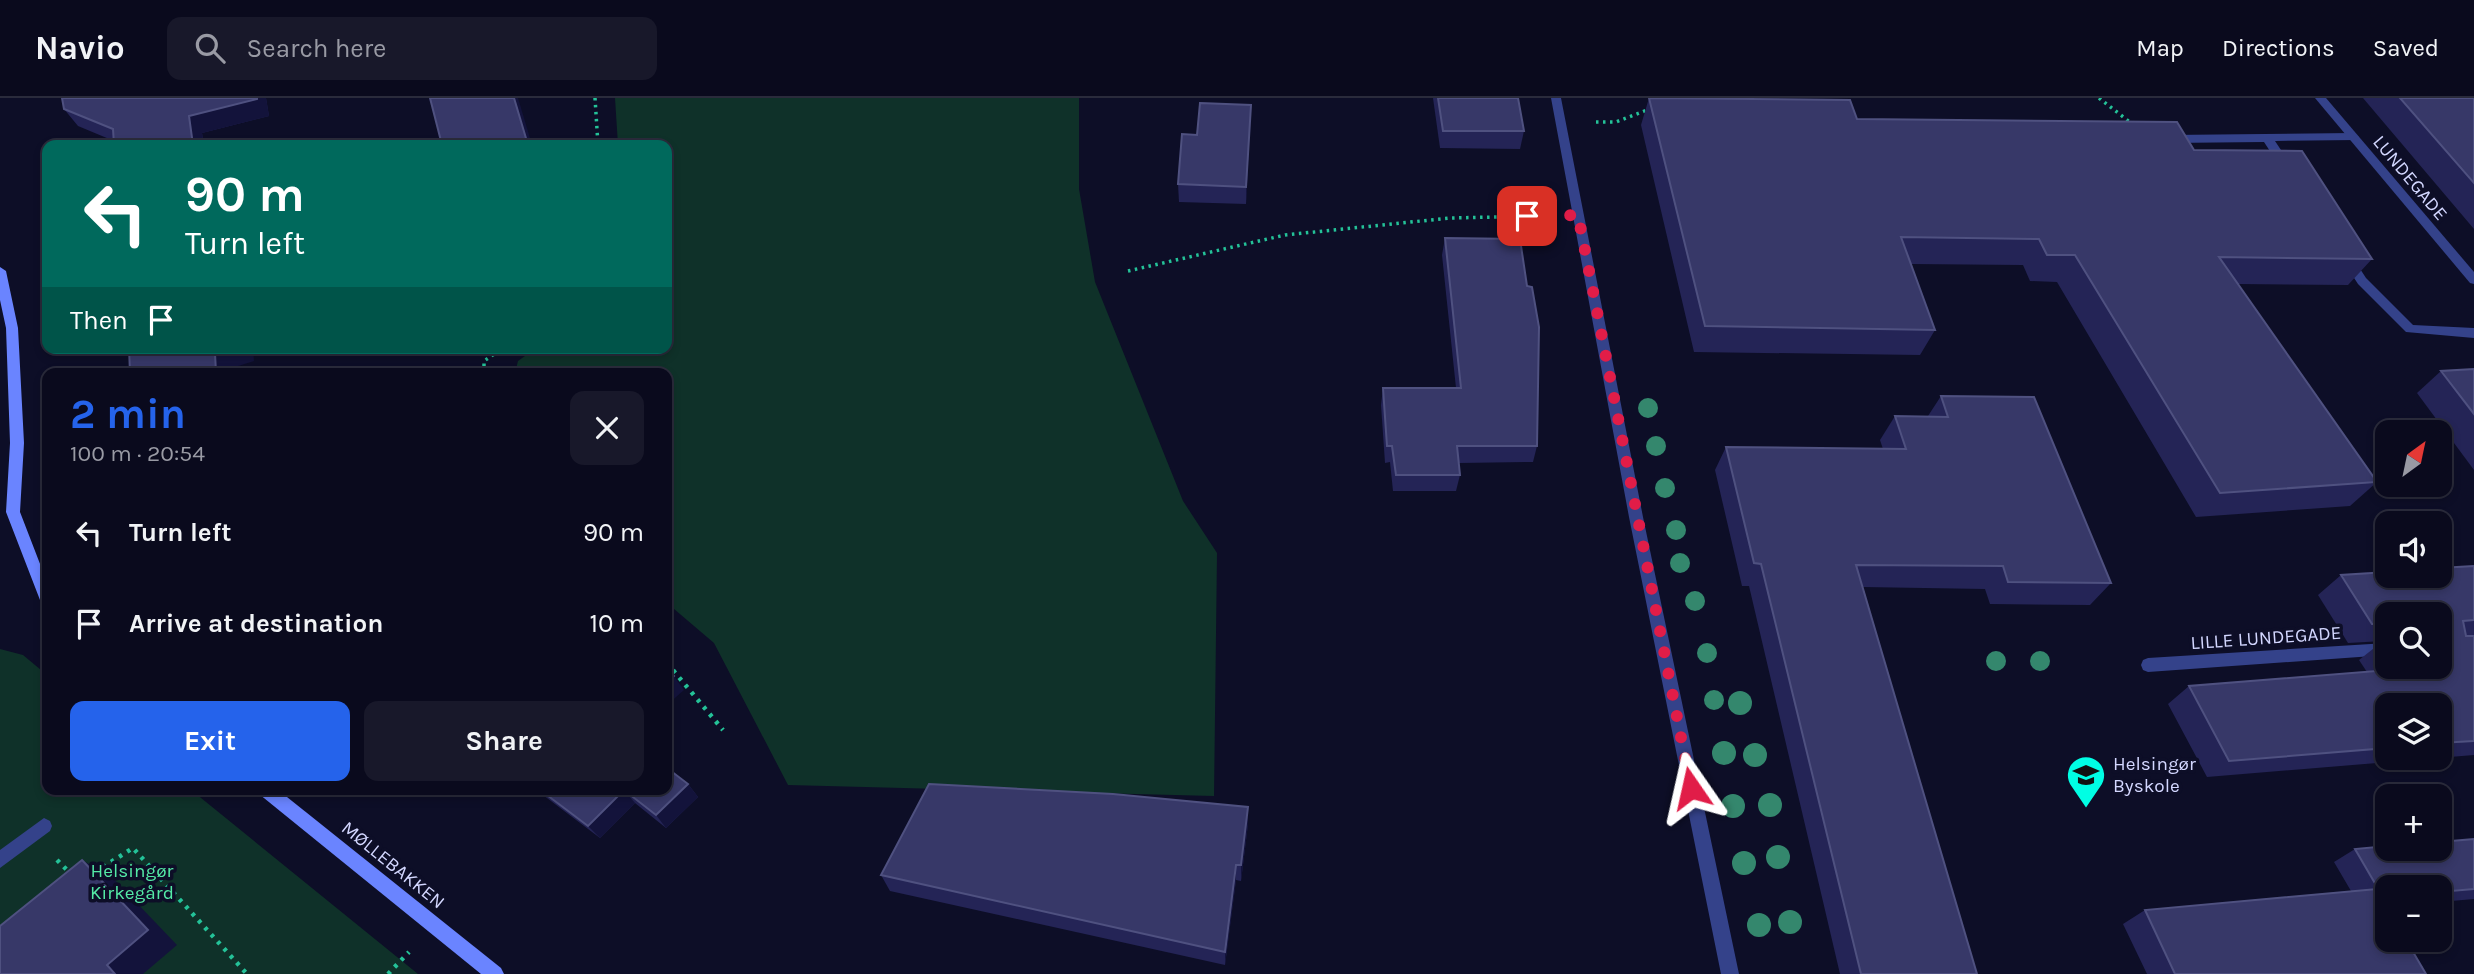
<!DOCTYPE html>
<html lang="en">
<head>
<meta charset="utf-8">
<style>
	:root { --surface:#0a0a1d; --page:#18182a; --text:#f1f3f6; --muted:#999aa4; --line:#2a2b3b; --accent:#2563eb }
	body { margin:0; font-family:Karla,sans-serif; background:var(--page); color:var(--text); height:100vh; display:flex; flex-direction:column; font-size:26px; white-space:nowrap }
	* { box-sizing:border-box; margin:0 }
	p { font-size:23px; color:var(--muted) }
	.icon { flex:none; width:38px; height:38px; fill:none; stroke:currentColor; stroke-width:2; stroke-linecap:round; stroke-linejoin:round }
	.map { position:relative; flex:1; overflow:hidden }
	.panel { position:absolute; left:42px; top:270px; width:630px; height:427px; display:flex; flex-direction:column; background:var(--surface); border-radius:14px; box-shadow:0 4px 10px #0003,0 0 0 2px var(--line) }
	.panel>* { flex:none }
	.top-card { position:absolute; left:42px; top:42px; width:630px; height:214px; border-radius:14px; box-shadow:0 4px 10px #0003,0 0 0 2px var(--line); background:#00695c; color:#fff; overflow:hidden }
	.needle { width:46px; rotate:33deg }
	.controls { position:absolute; left:2375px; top:322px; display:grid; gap:14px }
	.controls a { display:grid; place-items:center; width:77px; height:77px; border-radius:14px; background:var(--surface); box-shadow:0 4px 10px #0003,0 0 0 2px var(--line); font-size:35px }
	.pin { position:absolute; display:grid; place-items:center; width:60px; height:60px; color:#fff; margin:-30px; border-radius:14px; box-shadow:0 4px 10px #0006 }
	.me { position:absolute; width:77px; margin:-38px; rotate:349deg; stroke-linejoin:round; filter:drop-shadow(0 0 5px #0008) }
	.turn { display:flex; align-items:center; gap:24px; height:147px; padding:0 28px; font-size:32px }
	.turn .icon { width:91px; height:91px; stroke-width:2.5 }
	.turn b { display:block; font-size:49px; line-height:60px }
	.then { display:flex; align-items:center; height:66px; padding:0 28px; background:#0003; gap:14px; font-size:26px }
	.round { display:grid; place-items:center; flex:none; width:74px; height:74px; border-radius:14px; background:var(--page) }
	.head { display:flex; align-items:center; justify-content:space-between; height:119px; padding:0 28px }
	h1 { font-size:42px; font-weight:700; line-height:52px; color:var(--accent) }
	.primary-button { display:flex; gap:14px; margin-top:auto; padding:14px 28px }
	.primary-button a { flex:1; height:80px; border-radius:14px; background:var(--accent); color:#fff; font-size:28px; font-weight:700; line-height:80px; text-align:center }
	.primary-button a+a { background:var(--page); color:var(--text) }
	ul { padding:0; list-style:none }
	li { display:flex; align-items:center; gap:21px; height:91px; padding:0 28px }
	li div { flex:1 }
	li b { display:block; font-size:26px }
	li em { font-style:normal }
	header { display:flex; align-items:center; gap:42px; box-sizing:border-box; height:98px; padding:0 35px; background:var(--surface); border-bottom:2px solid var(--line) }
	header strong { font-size:33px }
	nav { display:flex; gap:38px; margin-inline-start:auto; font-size:24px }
	.search { width:490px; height:63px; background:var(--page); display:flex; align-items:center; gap:18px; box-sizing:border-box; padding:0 24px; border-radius:14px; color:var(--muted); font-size:26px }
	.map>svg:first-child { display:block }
</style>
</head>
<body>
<header>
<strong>Navio</strong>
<div class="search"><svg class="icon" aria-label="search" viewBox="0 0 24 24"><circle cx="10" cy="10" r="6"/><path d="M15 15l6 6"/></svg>Search here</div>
<nav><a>Map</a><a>Directions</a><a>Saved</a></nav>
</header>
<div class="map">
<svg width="2474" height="876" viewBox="0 0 2474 876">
	<rect width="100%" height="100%" fill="#0d0e27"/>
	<g fill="#0f3129">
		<polygon points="615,0 1079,0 1079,91 1095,184 1183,403 1217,455 1214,698 788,687 714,545 667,505 667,275 515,275 518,263 536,250 667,250 667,47 618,47"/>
		<polygon points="0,551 23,557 47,577 47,691 190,691 418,876 0,876"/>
	</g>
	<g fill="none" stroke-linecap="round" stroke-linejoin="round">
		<g stroke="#24c298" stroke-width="3.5" stroke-dasharray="2.5 4.5" stroke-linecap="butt">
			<polyline points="595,0 598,47"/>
			<polyline points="2099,0 2131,25"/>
			<polyline points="1596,24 1616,24 1647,12"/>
			<polyline points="1128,173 1285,137 1450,120 1543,118"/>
			<polyline points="484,275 484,263 503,250"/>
		</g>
		<g stroke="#24c298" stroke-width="4.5" stroke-dasharray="3.5 6" stroke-linecap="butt">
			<polyline points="667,565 723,632"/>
			<polyline points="57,762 71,776"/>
			<polyline points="95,774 133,750 247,876"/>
			<polyline points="388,876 409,854"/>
		</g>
		<g fill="#34428a" fill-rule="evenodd">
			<polygon points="2353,35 2359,39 2357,42 2275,43 2291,67 2285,71 2281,70 2264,44 2169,45 2163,41 2169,37"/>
			<polygon points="2347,156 2351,157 2366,180 2413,227 2474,230 2474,240 2406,234 2358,186 2341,160"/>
			<polygon points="44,720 50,723 52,728 50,733 0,770 0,752"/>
		</g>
		<g fill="#34428a" fill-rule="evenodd">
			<polygon points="1551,0 1561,0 1643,419 1739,876 1721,876 1629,419"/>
			<polygon points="2315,0 2326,0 2474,174 2474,186 2470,185"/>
			<polygon points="2387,545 2387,557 2148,574 2143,572 2141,567 2143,562 2148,560"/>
		</g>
		<g fill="#6a84ff" fill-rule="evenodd">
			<polygon points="0,169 6,173 18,230 24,345 20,414 47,484 47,508 42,506 40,502 6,414 10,345 6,230 0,202"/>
			<polygon points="257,691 277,691 501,870 504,876 481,876 259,696"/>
		</g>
	</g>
	<g fill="#34876d">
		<circle cx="1648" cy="310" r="10"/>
		<circle cx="1656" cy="348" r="10"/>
		<circle cx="1665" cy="390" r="10"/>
		<circle cx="1676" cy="432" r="10"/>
		<circle cx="1680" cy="465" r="10"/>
		<circle cx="1695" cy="503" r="10"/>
		<circle cx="1707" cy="555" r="10"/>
		<circle cx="1996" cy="563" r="10"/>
		<circle cx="2040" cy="563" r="10"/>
		<circle cx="1714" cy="602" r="10"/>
		<circle cx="1740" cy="605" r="12"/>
		<circle cx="1724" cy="655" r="12"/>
		<circle cx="1755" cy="657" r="12"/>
		<circle cx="1770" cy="707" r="12"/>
		<circle cx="1733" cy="708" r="12"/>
		<circle cx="1778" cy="759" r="12"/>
		<circle cx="1744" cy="765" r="12"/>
		<circle cx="1790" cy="824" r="12"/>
		<circle cx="1759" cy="827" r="12"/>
	</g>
	<g fill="#242456" fill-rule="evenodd">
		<polygon points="62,0 266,0 269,18 202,35 204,47 114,47 114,43 78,28 64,11"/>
		<polygon points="1433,0 1518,0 1524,33 1520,51 1440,50"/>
		<polygon points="1649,0 1857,21 2194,52 2372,161 2348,187 2238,186 2377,384 2350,408 2196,419 2057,184 2030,183 2023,167 1911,166 1935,232 1920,257 1694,254 1641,27"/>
		<polygon points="2363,0 2474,0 2474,131"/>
		<polygon points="1250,25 1246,106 1179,104 1178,86 1197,37"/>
		<polygon points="1445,140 1537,348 1533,364 1459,365 1460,377 1456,393 1393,393 1390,364 1385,365 1381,307 1383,290 1456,290 1442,157"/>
		<polygon points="2474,271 2474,372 2417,295 2441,273"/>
		<polygon points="1941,298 2111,485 2090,507 1990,506 1985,491 1863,489 1977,876 1840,876 1749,488 1742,488 1715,372 1726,349 1883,351 1880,342 1895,318 1928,318"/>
		<path d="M2474,468V657L2207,679L2168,606L2189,588L2367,574L2359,562L2383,543L2348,545L2318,497L2341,477ZM2387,516H2440V569H2387ZM2387,607H2440V660H2387Z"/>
		<polygon points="688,686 698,699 666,730 635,705 600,740 535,691 667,691"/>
		<polygon points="1248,726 1241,783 1236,782 1225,867 890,793 881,777"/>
		<polygon points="2474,741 2474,801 2440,804 2440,789 2387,789 2387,842 2426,876 2147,876 2123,826 2145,812 2351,793 2334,764 2355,751"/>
	</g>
	<g fill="#13133b">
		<polygon points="257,0 266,0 269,18 202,35 204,47 193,47 189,18"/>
		<polygon points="514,0 518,0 532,47 528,47"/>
		<polygon points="1251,7 1250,25 1246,106 1246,89"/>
		<polygon points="229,250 253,250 254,263 229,271 229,275 216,275 215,255"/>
		<polygon points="674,578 684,592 667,607 667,585"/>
		<polygon points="688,686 698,699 666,730 656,717"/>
		<polygon points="624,692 635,705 600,740 588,728"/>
		<polygon points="1248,709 1248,726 1241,783 1241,767"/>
		<polygon points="82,762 112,779 177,847 143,876 115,876 107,867"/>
		<polygon points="1236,767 1236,782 1225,867 1225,854"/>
	</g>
	<g fill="#373868" stroke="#4f5180" stroke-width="2">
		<polygon points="62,0 257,0 257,1 189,18 193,47 114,47 113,31 64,11"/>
		<polygon points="430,0 514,0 528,47 442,47"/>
		<polygon points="1438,0 1518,0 1524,33 1443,33"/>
		<polygon points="1649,0 1850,2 1857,21 2177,24 2194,52 2302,53 2372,161 2219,159 2377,384 2220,395 2075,157 2047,157 2039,141 1901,139 1935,232 1705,228"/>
		<polygon points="2400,0 2474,0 2474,85"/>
		<polygon points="1200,5 1251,7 1246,89 1178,86 1182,36 1197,37"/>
		<polygon points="1445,140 1520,141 1527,188 1532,189 1539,229 1537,348 1457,348 1460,377 1396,377 1392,348 1387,348 1383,290 1461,290"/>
		<polygon points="129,250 229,250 215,255 216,275 130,275"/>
		<polygon points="2474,271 2474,316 2441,273"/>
		<polygon points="1941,298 2034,299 2111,485 2008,484 2003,468 1856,467 1977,876 1861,876 1761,466 1754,465 1726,349 1906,351 1895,318 1948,319"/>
		<polygon points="2474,468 2474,522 2463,523 2466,538 2474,538 2474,643 2440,645 2440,607 2387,607 2387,650 2229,663 2189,588 2402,571 2400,569 2440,569 2440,516 2387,516 2387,526 2372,526 2341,477 2387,474 2387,478 2440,478 2440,470"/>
		<polygon points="667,570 674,578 667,585"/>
		<polygon points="667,670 688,686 656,717 624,692 588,728 539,691 667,691"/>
		<polygon points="929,686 1113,696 1248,709 1241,767 1236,767 1225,854 881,777"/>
		<polygon points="2474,741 2474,791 2440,794 2440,789 2387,789 2387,798 2383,799 2355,751 2387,748 2387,751 2440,751 2440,744"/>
		<polygon points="82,762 148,832 107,867 115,876 0,876 0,828"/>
		<polygon points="2377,791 2387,809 2387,842 2406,842 2426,876 2175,876 2145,812"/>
	</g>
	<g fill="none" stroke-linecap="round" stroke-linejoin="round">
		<polyline stroke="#e11d48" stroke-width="12" stroke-dasharray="0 21.6" points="1527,118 1578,117 1691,690"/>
	</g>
	<defs>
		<g id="school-pin" transform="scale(2.0125)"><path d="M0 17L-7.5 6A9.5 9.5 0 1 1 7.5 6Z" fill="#00fee4" stroke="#0d0e27"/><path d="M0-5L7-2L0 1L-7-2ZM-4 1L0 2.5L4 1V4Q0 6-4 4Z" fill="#111"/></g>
	</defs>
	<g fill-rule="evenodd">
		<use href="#school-pin" x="2086" y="677"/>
	</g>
	<g text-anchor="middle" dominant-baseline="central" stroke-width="7" stroke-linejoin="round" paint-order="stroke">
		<g font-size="19" fill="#d3d7ff" stroke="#0d0e27">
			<text transform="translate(2410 80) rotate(50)">LUNDEGADE</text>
			<text transform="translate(2266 540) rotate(-4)">LILLE LUNDEGADE</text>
			<text transform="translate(393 767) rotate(39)">MØLLEBAKKEN</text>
		</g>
		<g font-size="19" fill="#d3d7ff" stroke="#0d0e27" text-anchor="start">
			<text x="2113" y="666">Helsingør<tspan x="2113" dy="22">Byskole</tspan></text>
		</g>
		<g font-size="19" fill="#54eaa6" stroke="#0d0e27">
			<text x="132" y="773">Helsingør<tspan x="132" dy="22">Kirkegård</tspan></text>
		</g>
	</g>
</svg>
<div class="controls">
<a><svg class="needle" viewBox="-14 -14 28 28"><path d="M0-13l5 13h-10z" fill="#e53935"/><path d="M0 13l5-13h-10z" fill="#999aa4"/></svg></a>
<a><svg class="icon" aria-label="sound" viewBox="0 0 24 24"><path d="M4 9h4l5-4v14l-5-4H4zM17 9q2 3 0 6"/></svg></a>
<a><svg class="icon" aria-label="search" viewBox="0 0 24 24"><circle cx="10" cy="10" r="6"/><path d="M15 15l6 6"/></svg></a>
<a><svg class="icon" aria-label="layers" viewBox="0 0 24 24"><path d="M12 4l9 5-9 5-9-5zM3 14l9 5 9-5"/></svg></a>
<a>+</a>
<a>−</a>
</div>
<div class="pin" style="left:1527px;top:118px;background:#d93025"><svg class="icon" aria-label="arrive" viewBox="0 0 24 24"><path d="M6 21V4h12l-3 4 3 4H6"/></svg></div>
<svg class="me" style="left:1691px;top:690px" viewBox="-20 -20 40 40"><path d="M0-17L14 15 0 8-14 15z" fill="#e11d48" stroke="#fff" stroke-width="4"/></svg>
<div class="top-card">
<div class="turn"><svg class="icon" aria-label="left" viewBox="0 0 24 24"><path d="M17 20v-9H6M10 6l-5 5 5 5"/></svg><div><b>90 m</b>Turn left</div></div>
<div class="then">Then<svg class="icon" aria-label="arrive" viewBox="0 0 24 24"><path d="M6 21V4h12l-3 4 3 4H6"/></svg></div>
</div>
<section class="panel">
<div class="head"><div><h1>2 min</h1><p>100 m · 20:54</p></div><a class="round"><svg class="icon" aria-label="close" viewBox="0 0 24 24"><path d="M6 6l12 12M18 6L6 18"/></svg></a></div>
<ul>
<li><svg class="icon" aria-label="left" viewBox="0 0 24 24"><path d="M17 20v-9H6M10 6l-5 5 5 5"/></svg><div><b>Turn left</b></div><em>90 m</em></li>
<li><svg class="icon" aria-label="arrive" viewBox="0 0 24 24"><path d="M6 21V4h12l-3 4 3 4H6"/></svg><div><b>Arrive at destination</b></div><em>10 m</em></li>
</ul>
<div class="primary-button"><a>Exit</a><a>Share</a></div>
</section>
</div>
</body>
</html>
